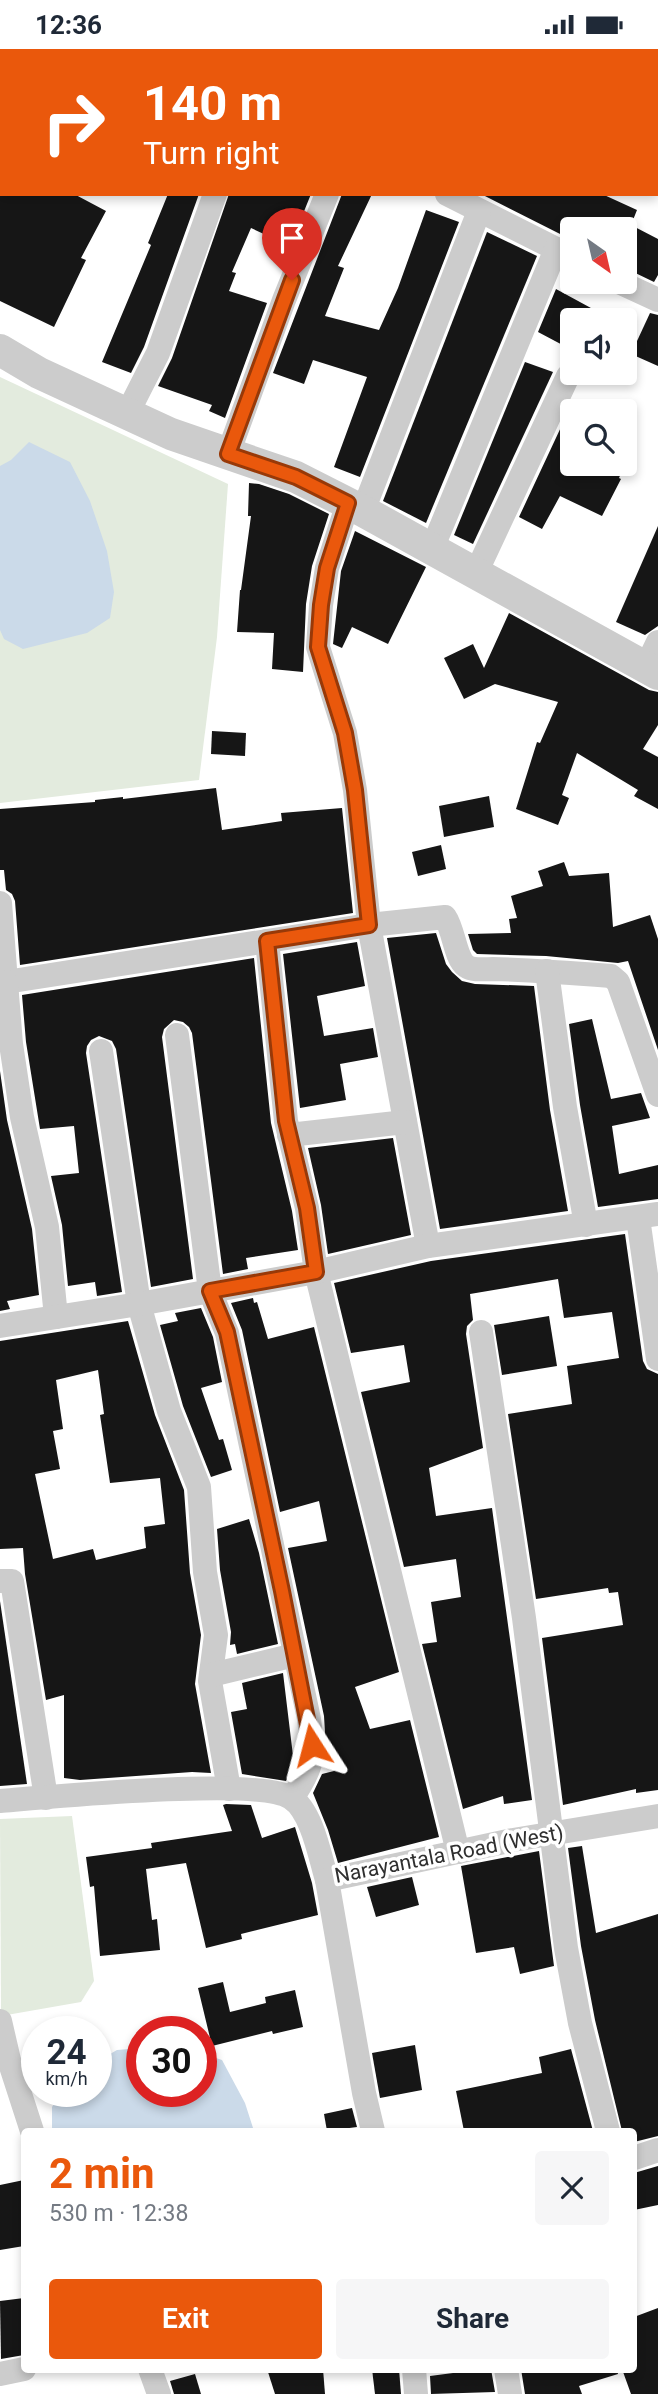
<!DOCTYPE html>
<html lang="en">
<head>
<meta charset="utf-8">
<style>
	:root { --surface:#fff; --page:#f6f6f7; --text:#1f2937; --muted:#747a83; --accent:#ea580c }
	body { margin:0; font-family:Roboto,sans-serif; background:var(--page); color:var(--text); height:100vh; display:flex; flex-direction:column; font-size:26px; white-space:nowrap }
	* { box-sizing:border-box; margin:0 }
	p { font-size:23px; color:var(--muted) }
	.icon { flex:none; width:38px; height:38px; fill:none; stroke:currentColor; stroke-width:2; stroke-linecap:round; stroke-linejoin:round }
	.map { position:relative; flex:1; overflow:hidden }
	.sheet { position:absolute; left:21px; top:2079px; width:616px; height:245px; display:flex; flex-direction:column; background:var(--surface); border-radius:7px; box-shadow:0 4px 10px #0003 }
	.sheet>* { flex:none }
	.hud { position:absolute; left:0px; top:0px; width:658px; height:147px; box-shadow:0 4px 10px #0003; background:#ea580c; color:#fff; overflow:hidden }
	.needle { width:46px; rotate:146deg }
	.buttons { position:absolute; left:560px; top:168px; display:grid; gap:14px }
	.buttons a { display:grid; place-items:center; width:77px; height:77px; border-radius:7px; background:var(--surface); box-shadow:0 4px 10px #0003; font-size:35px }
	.speed { position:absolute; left:21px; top:1967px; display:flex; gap:14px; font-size:35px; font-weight:700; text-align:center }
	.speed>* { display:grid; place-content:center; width:91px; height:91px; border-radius:50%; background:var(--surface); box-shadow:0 4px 10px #0003; line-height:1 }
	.speed small { font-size:18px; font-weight:400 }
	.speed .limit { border:10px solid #d22; background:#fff; color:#111 }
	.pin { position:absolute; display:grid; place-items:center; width:60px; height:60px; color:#fff; margin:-72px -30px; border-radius:50% 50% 50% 0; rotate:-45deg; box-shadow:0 0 7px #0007 }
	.pin .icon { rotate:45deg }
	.me { position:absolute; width:77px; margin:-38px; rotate:351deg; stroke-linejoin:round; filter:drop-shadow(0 0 5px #0008) }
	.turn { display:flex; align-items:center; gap:24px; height:147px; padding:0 28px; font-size:32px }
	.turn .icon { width:91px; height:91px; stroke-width:2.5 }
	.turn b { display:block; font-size:49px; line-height:60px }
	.round { display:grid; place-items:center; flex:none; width:74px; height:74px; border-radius:7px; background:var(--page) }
	.headline { display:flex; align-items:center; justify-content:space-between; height:119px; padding:0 28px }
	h1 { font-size:42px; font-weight:700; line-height:52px; color:var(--accent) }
	.primary-button { display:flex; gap:14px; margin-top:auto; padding:14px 28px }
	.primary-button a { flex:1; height:80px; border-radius:7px; background:var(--accent); color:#fff; font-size:28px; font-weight:700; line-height:80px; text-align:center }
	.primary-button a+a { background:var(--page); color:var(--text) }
	.status { display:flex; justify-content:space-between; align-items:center; height:49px; padding:0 35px; background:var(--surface); direction:ltr }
	.status svg { height:19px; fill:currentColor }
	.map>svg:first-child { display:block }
</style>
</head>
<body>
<div class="status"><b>12:36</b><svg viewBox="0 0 49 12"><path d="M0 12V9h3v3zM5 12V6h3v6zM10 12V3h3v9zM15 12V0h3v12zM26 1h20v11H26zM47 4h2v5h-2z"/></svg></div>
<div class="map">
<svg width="658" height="2345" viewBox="0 0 658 2345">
	<rect width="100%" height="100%" fill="#fff"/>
	<g fill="#e3ebde">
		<polygon points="0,328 228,435 217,588 199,731 0,754"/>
		<polygon points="72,1767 94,1932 81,1953 1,1967 0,1770"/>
	</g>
	<g fill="#cbdae9">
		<polygon points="29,393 70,413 90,452 107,502 114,543 110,569 87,584 23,600 4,590 0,581 0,417 11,411"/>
		<polygon points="142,1999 142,2042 201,2042 201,2004 222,2011 245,2054 254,2082 52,2082 52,2058 63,2042 96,2042 96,2013 117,2001"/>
	</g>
	<g fill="#161616" fill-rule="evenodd">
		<polygon points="0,145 74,145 106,162 81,209 86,211 54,278 0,252"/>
		<polygon points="168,145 199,145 144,298 131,324 102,313 151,196 148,194"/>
		<polygon points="229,145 311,145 290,197 251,179 232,223 236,224 229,242 267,254 225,369 209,362 212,356 158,337 172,309"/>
		<polygon points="342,145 372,145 338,217 344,219 325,267 379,281 398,239 426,161 459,173 360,428 334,418 367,328 313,311 304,335 273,324"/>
		<polygon points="481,145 602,145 637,161 631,176 658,190 658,226 654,233 625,219 625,180 572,180 572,191"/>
		<polygon points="487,183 537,207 426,474 383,452"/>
		<polygon points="556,240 613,271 572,271 572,301 538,283"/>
		<polygon points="650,264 658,266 658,317 631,305"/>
		<polygon points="525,313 553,323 473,495 454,486"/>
		<polygon points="562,376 572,381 572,415 625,415 619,429 621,430 602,467 560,447 542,480 519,468"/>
		<polygon points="249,434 259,435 289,445 329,465 312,517 306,555 303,623 272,620 274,584 237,583 240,541 241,541 251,467 248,467"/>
		<polygon points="658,477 658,577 645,586 616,573"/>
		<polygon points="355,482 426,518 388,595 352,578 342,599 333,595 341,522"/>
		<polygon points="509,564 649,641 658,643 658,676 643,700 658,708 658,760 634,747 638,741 577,704 562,746 569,749 558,776 516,760 537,693 540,694 558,653 495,635 464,650 444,609 473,595 484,619"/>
		<polygon points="212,682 246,684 245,707 211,705"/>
		<polygon points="216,739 222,781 282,772 281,764 342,759 353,864 20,916 15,852 12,845 6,841 4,821 0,821 0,760 95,753 95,751 123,748 123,750"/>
		<polygon points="489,747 494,778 444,788 439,757"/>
		<polygon points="441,796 446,820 418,827 412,803"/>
		<polygon points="564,813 569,827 609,824 613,878 650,866 658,890 658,1001 628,912 618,914 546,907 477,905 473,901 468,885 511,884 509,870 517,869 511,847 543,837 538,822"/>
		<polygon points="436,884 446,915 452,923 462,932 475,935 534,937 550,1061 568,1162 440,1180 387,889"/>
		<polygon points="357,893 365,937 317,947 324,987 373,979 378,1008 340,1015 346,1051 300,1059 283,905"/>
		<polygon points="254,909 271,1074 292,1162 298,1201 246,1209 248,1220 223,1225 192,984 189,978 183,973 174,971 164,980 162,988 193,1230 151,1238 116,1000 112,992 99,987 91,991 87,997 86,1004 122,1243 97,1247 95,1233 68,1237 62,1176 51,1127 79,1124 74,1077 40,1080 26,993 22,946"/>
		<polygon points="592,970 611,1050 641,1044 650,1069 612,1077 619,1125 658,1116 658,1150 598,1158 580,1056 569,975"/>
		<polygon points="0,1022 7,1071 32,1180 39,1246 7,1252 10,1260 0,1262"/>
		<polygon points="393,1089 411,1186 328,1205 321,1156 308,1099"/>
		<polygon points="625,1185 643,1312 647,1320 658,1325 658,1741 636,1744 636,1740 563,1756 542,1589 623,1576 618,1543 609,1544 608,1539 536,1550 508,1365 572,1355 567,1317 619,1309 612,1263 564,1269 558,1230 470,1245 473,1271 467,1277 466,1285 483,1399 429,1419 436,1467 492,1459 532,1751 504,1755 503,1747 463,1760 422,1595 437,1593 431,1553 461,1548 456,1510 404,1518 361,1343 410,1333 404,1296 351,1304 334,1234 431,1212"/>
		<polygon points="253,1249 254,1254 257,1253 268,1290 314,1278 399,1623 355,1638 370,1680 410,1671 439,1788 338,1814 328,1781 313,1744 322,1725 334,1722 326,1700 324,1667 288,1499 327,1492 319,1452 280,1463 242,1281 231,1254"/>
		<polygon points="201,1259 213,1288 222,1333 201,1339 219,1391 223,1390 232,1421 211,1428 183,1357 160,1276 178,1272 175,1264"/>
		<polygon points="549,1267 557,1317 502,1326 494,1276"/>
		<path d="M128,1272L155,1366L184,1441L190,1524L201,1586L195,1635L211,1724L192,1723L80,1731L64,1729V1646L46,1651L25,1525L23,1499L0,1500V1292ZM98,1321L104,1365L100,1366L110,1434L160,1429L165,1475L144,1478L146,1499L96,1511L93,1500L53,1510L35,1425L60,1420L53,1382L63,1380L56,1331Z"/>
		<polygon points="249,1470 259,1504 278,1595 237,1605 235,1595 230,1596 231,1583 220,1521 217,1480"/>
		<polygon points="0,1552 27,1735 0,1737"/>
		<polygon points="283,1624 294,1715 286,1732 242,1725 231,1663 247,1660 242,1634"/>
		<polygon points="226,1755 251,1756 262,1789 295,1778 312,1834 318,1866 241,1885 242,1890 206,1899 186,1814 146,1820 152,1871 157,1870 160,1901 100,1907 94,1837 90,1838 86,1808 152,1799 151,1794 232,1782 223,1756"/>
		<polygon points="582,1797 596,1884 658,1865 658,2087 634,2093 634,2082 622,2082 595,1971 581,1897 568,1799"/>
		<polygon points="539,1802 554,1917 520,1925 514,1898 476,1904 461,1817"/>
		<polygon points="412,1828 419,1856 376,1868 367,1838"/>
		<polygon points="223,1933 230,1963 266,1954 265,1948 295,1941 303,1978 273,1985 272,1982 212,1997 198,1939"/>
		<polygon points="415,1996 422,2041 380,2049 372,2004"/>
		<polygon points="571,2000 593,2082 464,2082 456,2042 542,2024 539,2008"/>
		<polygon points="352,2059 357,2078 327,2082 324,2065"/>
		<polygon points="658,2117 658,2156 634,2161 634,2124"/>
		<polygon points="24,2131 24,2197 0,2201 0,2136"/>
		<polygon points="24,2249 24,2306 1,2310 0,2252"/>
		<polygon points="658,2259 658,2345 631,2345 622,2320 634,2320 634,2268"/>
		<polygon points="267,2320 323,2320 325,2345 275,2345"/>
		<polygon points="372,2320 399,2320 401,2345 375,2345"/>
		<polygon points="452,2320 491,2320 495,2343 431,2345 430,2327 453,2324"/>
		<polygon points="521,2320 617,2320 618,2325 579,2337 582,2345 525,2345"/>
		<polygon points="195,2325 201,2345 174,2345 170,2332"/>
	</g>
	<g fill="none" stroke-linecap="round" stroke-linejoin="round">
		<g stroke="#ccc" stroke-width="24">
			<polyline points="127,0 131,2"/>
			<polyline points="70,2 71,0"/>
			<polyline points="0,91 2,88"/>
			<polyline points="447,145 572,208"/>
			<polyline points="619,233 658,251"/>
			<polyline points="127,365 158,304 215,145"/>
			<polyline points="228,405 284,251 327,145"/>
			<polyline points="348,454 327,519 321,556 318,598 345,684 355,741 369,876 428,1197"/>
			<polyline points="363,462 479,162"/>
			<polyline points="432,500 556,200"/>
			<polyline points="476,524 568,327"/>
			<polyline points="646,618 658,593"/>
			<path d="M0,854L6,933L369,876L445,868C454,881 455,909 466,917C473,922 485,920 493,920C532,921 572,924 611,927L618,933L658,1046"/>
			<polyline points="267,892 286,1072 307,1159 316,1223 458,1803"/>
			<polyline points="547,922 565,1058 586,1176"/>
			<polyline points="6,933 11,995 22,1068 47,1178 56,1268"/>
			<path d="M177,986L210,1242L227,1284L309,1670C314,1708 314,1717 292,1749"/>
			<polyline points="101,1002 139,1255 169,1362 199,1438 205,1523 216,1586 210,1632 229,1740"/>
			<polyline points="289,1086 405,1073"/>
			<polyline points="638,1169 658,1310"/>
			<polyline points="0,1277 139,1255 316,1223 428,1197 658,1165"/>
			<polyline points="481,1283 524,1569 566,1899 580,1974 608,2082"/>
			<polyline points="0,1532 12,1532 46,1749"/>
			<polyline points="211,1626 295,1606"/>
			<path d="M0,1752C49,1748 259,1728 291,1749C312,1762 320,1808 327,1831L513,1791L658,1767"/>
			<polyline points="327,1831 364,2044 373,2082"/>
			<polyline points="0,1972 9,2011 32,2082"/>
			<polyline points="634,2109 658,2101"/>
			<polyline points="150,2320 159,2345"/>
			<polyline points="414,2320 416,2345"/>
			<polyline points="506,2320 510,2345"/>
			<polyline points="0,2325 24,2320"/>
		</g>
		<polyline stroke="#ccc" stroke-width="32" points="0,301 39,324 171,385 296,428 363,462 658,625"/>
	</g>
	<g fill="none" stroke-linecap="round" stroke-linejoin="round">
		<g stroke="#983908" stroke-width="18">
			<polyline id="route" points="292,231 228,405 296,428 348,454 327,519 321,556 318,598 345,684 355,741 369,876 267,892 286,1072 307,1159 316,1223 210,1242 227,1283 282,1542 312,1696"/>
		</g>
		<use href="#route" stroke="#ea580c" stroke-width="12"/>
	</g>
	<g text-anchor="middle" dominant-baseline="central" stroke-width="7" stroke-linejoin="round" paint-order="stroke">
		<g font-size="21" fill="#2f2f2f" stroke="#fff">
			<text transform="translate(449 1805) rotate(-11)">Narayantala Road (West)</text>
		</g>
	</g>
</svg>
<div class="buttons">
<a><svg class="needle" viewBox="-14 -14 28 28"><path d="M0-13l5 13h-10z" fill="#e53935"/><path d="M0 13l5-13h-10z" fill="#747a83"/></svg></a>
<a><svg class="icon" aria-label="sound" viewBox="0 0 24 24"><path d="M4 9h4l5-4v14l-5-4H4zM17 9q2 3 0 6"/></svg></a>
<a><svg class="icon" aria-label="search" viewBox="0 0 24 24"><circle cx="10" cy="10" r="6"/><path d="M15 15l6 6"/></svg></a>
</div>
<div class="speed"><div>24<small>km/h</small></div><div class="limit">30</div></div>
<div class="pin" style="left:292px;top:231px;background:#d93025"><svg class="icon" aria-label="arrive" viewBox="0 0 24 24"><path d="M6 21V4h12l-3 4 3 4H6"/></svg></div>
<svg class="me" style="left:312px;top:1696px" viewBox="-20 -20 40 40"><path d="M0-17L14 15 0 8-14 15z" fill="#ea580c" stroke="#fff" stroke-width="4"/></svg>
<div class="hud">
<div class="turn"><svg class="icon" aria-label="right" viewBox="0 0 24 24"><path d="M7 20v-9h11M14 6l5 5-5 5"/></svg><div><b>140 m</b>Turn right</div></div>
</div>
<section class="sheet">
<div class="headline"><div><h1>2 min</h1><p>530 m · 12:38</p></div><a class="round"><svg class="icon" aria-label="close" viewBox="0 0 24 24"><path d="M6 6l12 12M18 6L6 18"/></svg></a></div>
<div class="primary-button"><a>Exit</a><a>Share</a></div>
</section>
</div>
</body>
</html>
